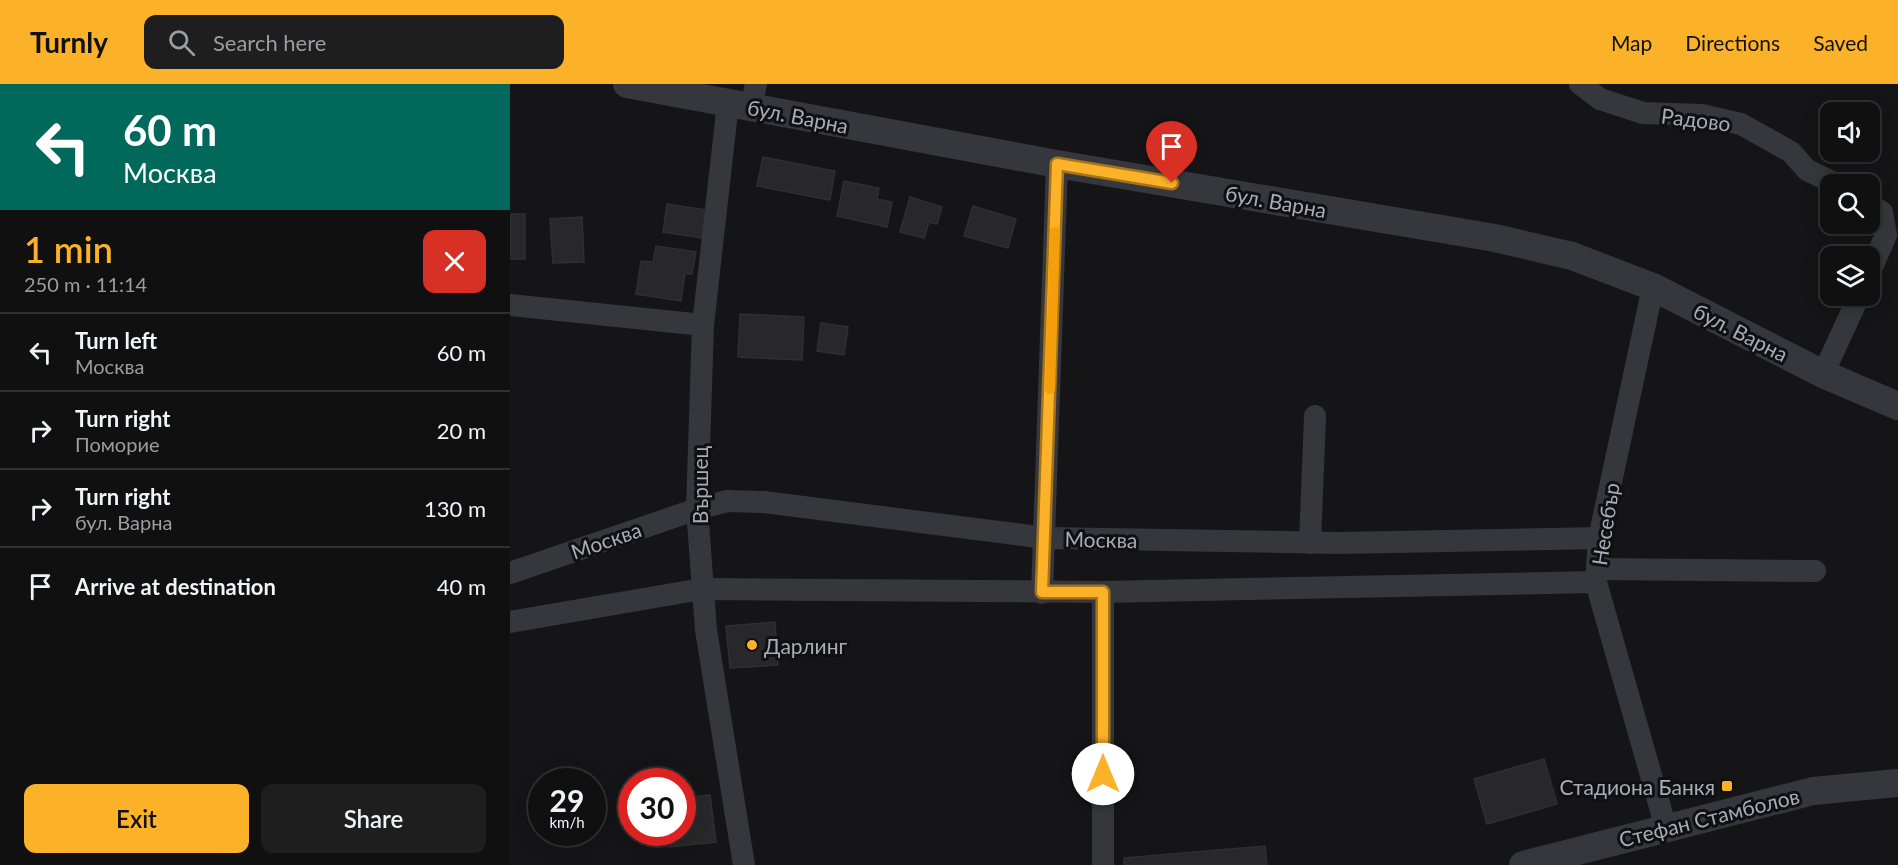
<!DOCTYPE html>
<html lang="en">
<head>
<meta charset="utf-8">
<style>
	:root { --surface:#101011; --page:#1e1e1f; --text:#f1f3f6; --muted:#9c9d9f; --line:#303031; --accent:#fbb229 }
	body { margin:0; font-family:Lato,sans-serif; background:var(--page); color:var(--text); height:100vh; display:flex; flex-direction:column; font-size:22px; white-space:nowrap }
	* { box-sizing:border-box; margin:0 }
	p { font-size:20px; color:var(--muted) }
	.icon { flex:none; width:33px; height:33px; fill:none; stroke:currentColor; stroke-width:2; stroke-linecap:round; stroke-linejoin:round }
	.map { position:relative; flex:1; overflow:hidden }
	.drawer { display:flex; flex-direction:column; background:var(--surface); width:510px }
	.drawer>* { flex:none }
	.banner { background:#00695c; color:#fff; overflow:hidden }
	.tools { position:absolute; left:1310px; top:18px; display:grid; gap:12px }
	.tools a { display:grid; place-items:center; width:60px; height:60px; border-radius:12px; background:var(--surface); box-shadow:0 3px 15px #0003,0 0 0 2px var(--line); font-size:30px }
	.speed { position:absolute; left:18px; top:684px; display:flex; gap:12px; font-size:30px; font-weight:700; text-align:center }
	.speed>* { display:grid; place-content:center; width:78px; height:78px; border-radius:50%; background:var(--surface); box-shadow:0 3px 15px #0003,0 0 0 2px var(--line); line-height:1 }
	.speed small { font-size:15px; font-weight:400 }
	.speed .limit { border:9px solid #d22; background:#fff; color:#111 }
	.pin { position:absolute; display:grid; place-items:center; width:51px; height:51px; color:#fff; margin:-62px -26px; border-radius:50% 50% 50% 0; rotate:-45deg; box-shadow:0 0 6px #0007 }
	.pin .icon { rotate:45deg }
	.me { position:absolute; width:66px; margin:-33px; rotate:0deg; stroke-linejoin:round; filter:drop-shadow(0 0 4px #0008) }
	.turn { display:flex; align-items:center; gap:21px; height:126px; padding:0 24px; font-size:27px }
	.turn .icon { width:78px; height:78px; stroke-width:2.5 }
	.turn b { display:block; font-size:42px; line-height:51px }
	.round { display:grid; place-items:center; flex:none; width:63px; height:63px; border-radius:12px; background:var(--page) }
	.summary { display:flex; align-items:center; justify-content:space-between; height:102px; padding:0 24px }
	h1 { font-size:36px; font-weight:600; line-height:45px; color:var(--accent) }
	.button { display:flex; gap:12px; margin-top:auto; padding:12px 24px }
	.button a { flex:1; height:69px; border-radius:12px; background:var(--accent); color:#111; font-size:24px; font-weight:600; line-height:69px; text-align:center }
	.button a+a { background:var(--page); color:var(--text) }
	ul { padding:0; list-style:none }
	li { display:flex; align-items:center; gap:18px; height:78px; padding:0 24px; border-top:2px solid var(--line) }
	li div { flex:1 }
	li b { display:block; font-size:22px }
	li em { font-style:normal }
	header { display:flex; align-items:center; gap:36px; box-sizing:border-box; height:84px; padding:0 30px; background:var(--accent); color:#111 }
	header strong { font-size:28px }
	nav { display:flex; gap:33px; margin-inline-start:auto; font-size:21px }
	.search { width:420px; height:54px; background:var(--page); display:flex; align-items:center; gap:15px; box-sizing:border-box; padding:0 21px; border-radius:12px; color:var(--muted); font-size:22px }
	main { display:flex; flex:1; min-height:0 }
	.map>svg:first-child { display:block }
</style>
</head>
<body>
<header>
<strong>Turnly</strong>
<div class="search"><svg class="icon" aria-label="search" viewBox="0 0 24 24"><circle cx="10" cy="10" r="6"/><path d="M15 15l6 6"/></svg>Search here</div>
<nav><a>Map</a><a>Directions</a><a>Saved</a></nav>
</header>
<main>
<section class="drawer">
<div class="banner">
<div class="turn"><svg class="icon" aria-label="left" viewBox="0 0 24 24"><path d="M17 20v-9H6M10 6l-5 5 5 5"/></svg><div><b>60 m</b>Москва</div></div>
</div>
<div class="summary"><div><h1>1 min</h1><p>250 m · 11:14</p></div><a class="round" style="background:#d93025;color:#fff"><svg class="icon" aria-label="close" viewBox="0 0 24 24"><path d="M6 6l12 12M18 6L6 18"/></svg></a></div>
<ul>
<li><svg class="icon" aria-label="left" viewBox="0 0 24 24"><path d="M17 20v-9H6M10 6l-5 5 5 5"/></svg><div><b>Turn left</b><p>Москва</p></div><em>60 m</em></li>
<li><svg class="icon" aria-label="right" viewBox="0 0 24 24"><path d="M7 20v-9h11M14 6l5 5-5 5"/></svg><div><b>Turn right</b><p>Поморие</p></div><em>20 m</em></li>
<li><svg class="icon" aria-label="right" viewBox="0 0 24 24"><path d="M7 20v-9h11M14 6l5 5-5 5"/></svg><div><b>Turn right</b><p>бул. Варна</p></div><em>130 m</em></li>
<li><svg class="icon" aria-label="arrive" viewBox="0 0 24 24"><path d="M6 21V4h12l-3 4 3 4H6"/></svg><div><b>Arrive at destination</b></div><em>40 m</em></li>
</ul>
<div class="button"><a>Exit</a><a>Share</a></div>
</section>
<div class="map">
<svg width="1388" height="781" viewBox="0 0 1388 781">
	<rect width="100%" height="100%" fill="#151517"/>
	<g fill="#28282b" stroke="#2f2f33" stroke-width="1.5">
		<polygon points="253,73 325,87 320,116 247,102"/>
		<polygon points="334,97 369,104 367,115 382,118 377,143 327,132"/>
		<polygon points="400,113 432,123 427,140 419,138 414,154 390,148"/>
		<polygon points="157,120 196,126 192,154 153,148"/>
		<polygon points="463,122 506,135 498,164 454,152"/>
		<rect x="0" y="130" width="15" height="45"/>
		<polygon points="72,133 74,178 43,179 40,135"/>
		<polygon points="146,162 186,168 182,190 175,190 171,217 126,210 131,177 143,178"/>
		<polygon points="230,230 294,233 292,276 228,273"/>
		<polygon points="311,239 338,243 334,271 307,267"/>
		<polygon points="265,538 268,581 220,584 216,542"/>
		<polygon points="1034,675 1047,720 977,740 964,695"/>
		<polygon points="200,711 206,758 159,763 157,748 172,748 172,714"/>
		<polygon points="755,762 757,781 614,781 614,774"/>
	</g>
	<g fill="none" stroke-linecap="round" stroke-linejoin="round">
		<g stroke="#36373c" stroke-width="22">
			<polyline points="1070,0 1090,15 1133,29 1192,31 1231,40 1281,68 1297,86 1326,100"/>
			<polyline points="218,19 193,241 187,425 196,546 234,781"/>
			<polyline points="241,23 246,0"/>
			<polyline points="1359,120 1372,128 1376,151 1359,190"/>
			<polyline points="1143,203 1089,454 1086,498 1156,744"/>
			<polyline points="0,221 193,241"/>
			<polyline points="1313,290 1349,212"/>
			<polyline points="800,459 805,332"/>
			<polyline points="1087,485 1305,487"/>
			<polyline points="0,489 187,425 217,417 254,418 536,454 829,459 1089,454"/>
			<polyline points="593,508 593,781"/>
			<polyline points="532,509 547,80"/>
			<polyline points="0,538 192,505 593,508 1086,498"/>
		</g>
		<g stroke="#36373c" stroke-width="28">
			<polyline points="117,0 547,80 985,154 1062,172 1143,203 1313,290 1388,322"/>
			<polyline points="1013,781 1303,707 1388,699"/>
		</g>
	</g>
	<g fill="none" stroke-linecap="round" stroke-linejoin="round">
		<g stroke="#a3741b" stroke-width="15">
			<polyline id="route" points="593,690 593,508 532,508 547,80 662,99"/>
		</g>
		<use href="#route" stroke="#fbb229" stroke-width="10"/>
		<polyline stroke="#f59e0b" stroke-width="10" points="540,305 545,148"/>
	</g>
	<g fill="#fbb229" stroke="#101012" stroke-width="2">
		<circle cx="242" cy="561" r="6"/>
		<rect x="1211" y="696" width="12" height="12" rx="3"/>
	</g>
	<g text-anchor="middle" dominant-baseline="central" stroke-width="6" stroke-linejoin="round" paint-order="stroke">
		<g font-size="21" fill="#a6acb8" stroke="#101012">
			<text transform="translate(288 32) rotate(11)">бул. Варна</text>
			<text transform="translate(1186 35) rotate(7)">Радово</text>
			<text transform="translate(766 117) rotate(10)">бул. Варна</text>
			<text transform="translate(1231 248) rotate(27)">бул. Варна</text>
			<text transform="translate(189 401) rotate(-90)">Вършец</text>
			<text transform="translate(1095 440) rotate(-81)">Несебър</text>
			<text transform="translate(591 455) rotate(1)">Москва</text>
			<text transform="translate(96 456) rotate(-19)">Москва</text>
			<text transform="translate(1199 733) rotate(-14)">Стефан Стамболов</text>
		</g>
		<g font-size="21" fill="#a6acb8" stroke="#101012" text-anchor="start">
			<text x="254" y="561">Дарлинг</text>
			<text x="1205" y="702" text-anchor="end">Стадиона Банкя</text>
		</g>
	</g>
</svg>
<div class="tools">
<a><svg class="icon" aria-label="sound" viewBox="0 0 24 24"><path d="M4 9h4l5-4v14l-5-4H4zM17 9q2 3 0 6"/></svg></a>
<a><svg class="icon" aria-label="search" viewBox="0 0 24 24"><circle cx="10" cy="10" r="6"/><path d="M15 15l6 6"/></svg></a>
<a><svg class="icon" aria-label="layers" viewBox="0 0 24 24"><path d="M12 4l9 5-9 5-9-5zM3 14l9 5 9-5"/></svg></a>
</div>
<div class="speed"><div>29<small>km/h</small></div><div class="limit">30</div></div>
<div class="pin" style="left:662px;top:99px;background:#d93025"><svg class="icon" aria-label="arrive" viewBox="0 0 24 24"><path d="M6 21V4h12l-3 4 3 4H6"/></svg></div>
<svg class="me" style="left:593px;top:690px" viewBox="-20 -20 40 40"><circle r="19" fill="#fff"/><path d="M0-13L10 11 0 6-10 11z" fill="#fbb229"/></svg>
</div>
</main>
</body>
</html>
